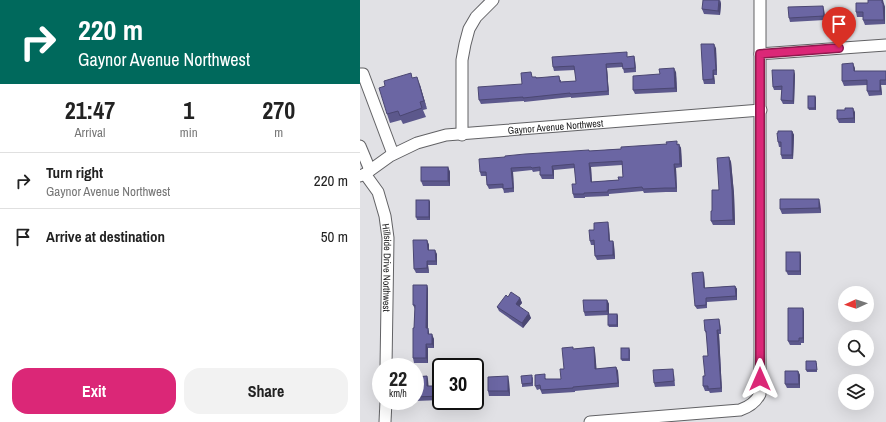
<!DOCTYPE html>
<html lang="en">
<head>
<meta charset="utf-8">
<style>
	:root { --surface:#fff; --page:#f2f2f2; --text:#222; --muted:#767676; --line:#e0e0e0; --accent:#db2777 }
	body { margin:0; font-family:"Archivo Narrow",sans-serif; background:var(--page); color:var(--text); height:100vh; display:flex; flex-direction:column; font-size:15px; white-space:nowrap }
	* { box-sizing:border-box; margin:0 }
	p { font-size:13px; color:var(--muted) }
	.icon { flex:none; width:22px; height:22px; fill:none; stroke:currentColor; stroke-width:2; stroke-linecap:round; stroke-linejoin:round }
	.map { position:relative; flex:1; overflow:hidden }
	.details { display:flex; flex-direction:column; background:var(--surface); width:360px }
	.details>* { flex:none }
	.hud { background:#00695c; color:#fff; overflow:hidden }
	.needle { width:26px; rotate:267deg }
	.buttons { position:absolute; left:478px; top:286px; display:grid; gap:8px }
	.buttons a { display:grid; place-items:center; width:36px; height:36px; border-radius:50%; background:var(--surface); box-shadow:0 4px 16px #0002; font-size:20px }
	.speed { position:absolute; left:12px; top:358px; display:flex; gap:8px; font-size:20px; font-weight:700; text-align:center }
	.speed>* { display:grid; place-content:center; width:52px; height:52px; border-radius:50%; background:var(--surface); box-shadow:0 4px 16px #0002; line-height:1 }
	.speed small { font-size:10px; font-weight:400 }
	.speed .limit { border:2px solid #111; border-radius:6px; background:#fff; color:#111 }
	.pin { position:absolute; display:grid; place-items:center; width:34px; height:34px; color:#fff; margin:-41px -17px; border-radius:50% 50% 50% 0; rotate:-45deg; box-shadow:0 0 4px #0007 }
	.pin .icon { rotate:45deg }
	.me { position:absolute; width:44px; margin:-22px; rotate:0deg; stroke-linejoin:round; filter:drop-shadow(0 0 3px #0008) }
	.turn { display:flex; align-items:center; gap:14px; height:84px; padding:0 12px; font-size:18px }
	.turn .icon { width:52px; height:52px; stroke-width:2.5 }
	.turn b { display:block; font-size:28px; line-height:34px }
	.eta { display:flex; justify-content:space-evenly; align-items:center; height:68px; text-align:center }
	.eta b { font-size:24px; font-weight:700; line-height:28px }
	.primary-button { display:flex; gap:8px; margin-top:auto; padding:8px 12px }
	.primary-button a { flex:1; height:46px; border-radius:16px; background:var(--accent); color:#fff; font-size:16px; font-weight:700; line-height:46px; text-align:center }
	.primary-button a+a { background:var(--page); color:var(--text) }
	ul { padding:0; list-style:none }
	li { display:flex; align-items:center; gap:12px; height:56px; padding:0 12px; border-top:1px solid var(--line) }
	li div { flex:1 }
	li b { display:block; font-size:15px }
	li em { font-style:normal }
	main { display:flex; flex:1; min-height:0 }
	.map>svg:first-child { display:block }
</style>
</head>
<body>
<main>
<section class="details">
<div class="hud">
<div class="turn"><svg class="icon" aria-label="right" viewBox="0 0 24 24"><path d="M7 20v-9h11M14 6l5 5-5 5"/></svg><div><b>220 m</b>Gaynor Avenue Northwest</div></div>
</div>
<div class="eta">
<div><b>21:47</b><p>Arrival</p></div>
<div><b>1</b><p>min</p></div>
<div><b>270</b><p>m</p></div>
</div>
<ul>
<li><svg class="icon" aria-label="right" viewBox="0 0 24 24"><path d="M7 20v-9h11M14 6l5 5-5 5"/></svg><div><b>Turn right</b><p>Gaynor Avenue Northwest</p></div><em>220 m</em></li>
<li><svg class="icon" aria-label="arrive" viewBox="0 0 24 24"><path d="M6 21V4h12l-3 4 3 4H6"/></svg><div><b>Arrive at destination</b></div><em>50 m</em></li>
</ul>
<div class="primary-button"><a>Exit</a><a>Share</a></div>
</section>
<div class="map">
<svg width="526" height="422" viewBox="0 0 526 422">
	<rect width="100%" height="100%" fill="#e1e1e5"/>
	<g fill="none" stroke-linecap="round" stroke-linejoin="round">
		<g stroke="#626265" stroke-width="13">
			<g id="minor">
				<polyline points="400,54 526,45"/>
				<polyline points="0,74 3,74 33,154"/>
				<polyline points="102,135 102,60 105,44 109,29 116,17 133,0"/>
				<polyline points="0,146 10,170"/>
				<path id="s1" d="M5,174L18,192L25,216L28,238L26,367"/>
				<path id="s2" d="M0,176L5,174L30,156L57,143L86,135L401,110"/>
				<polyline points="25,422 26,401"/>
				<path d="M230,422L380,410C389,407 396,402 400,394V0"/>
			</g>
		</g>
		<use href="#minor" stroke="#fff" stroke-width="11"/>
	</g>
	<g fill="#5c588c" fill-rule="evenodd">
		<polygon points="360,0 361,4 360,15 344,14 342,9"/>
		<polygon points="508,0 523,0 525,7 525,24 505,25 503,20 503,17 497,17 496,12 508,3"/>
		<polygon points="464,9 465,20 430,22 429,18"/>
		<polygon points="356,48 357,75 354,75 355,84 344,84 343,80"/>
		<polygon points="274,56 275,60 276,72 264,73 263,67 247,68 249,95 211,98 211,97 164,102 164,101 121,104 119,100 162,84 173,77 201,80 201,82 216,81 215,70 194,71 193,67"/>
		<polygon points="495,68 495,71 526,71 526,85 521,85 522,95 509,96 507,91 507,85 484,86 482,81"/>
		<polygon points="316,72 317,92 275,94 273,90 300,74"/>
		<polygon points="435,74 434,104 423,104 421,100 422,90 414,90 413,87"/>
		<polygon points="53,78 60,85 67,109 63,110 66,117 43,124 41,120 30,123 27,114"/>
		<polygon points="455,96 456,98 456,110 449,110 448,108"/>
		<polygon points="495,112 495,123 479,123 477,119"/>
		<polygon points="432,131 434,135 433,159 422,159 421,155 421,147 419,147 418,142"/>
		<path d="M318,144L321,148L322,167L316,168L317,192H306L284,193L283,191L249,194V196L225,197V198H214L213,194L216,184L215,168L194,170V179H182L180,175V171L173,172L172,170L153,172L154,192L144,193L143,188L129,189L127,185V176H121L120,172L229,151L261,149ZM262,165L263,177L259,180L232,182L231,167Z"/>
		<polygon points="369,157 371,162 374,194 375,225 353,225 351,221 352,211"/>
		<polygon points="88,167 90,172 90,186 63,186 61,181"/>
		<polygon points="69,200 70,202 70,220 57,220 56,217"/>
		<polygon points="460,203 461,213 422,214 420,209"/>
		<polygon points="249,227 250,241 253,241 254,245 255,259 237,260 235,256 234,245 231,245 230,241 234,230"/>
		<polygon points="67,240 69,245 69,250 77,254 77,265 68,265 69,273 56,273 54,269"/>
		<polygon points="440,252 441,256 441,275 428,275 426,271"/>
		<polygon points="344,275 345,288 375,286 377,289 377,300 347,302 347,308 337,309 335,306"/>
		<polygon points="67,285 68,289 68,328 69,334 74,339 74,348 68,348 68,363 54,363 53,358 55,309 53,305"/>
		<polygon points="148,297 160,298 162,303 159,306 171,318 163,328 139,311 137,307"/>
		<polygon points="247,300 249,304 249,314 257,314 258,316 258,327 249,327 248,325 248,315 225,316 224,312"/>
		<polygon points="443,308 444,312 444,343 441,343 441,345 430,345 428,341"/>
		<polygon points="360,323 361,334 359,334 362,392 350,393 349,391 345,391 343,386 348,356 347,335 345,331"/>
		<polygon points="234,347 235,351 236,369 256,367 258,371 259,387 215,391 215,392 182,394 180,389 177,390 175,386 186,378 186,379 201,379 204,369 214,349"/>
		<polygon points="269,348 270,350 270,361 262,361 261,359"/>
		<polygon points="457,363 457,372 447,372 446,370"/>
		<polygon points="438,371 440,375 440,388 427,388 425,384"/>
		<polygon points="314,374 315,386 295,387 294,383"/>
		<polygon points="67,376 68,380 68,386 81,386 81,400 55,401 55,377"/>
		<polygon points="173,377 173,386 162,387 162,384"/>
		<polygon points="149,381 150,396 129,396 128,391"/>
	</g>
	<g fill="#4b4772">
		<polygon points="360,0 361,4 360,15 358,11"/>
		<polygon points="522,0 523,0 523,3 525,7 525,24 524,20"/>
		<polygon points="463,6 464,9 465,20 464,16"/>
		<polygon points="354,44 356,48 357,75 356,70"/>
		<polygon points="274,56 275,60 276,72 275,68"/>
		<polygon points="493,63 495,68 495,76 494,71"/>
		<polygon points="246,64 247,68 249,95 248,91"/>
		<polygon points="314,68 316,72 317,92 315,88"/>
		<polygon points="353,70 354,75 355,84 353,79"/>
		<polygon points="434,70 435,74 434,104 433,101"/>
		<polygon points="57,77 60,85 67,109 64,101"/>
		<polygon points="520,80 521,85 522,95 520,91"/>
		<polygon points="455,96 456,98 456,110 455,108"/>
		<polygon points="493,108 495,112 495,123 494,118"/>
		<polygon points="432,131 434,135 433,159 432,155"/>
		<polygon points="319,144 321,148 322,167 320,164"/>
		<polygon points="369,157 371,162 374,194 375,225 373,220"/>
		<polygon points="229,163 231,167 232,186 231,182"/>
		<polygon points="314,164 316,168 317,192 316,188"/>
		<polygon points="192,166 194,170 194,179 193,175"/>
		<polygon points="88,167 90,172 90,186 88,181"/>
		<polygon points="151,168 153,172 154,192 153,188"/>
		<polygon points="459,199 460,203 461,213 459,208"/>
		<polygon points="69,200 70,202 70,220 69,217"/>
		<polygon points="248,222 249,227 250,246 249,241"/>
		<polygon points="67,240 69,245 69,255 68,250"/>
		<polygon points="253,241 254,245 255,259 253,255"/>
		<polygon points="75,250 77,254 77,265 76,261"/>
		<polygon points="440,252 441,256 441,275 440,271"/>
		<polygon points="67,261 68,265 69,273 67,268"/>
		<polygon points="343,272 344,275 345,292 344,288"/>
		<polygon points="67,285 68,289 68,328 69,332 69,339 66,328"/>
		<polygon points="375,286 377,289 377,300 376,296"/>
		<polygon points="160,298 162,303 158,308 156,304"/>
		<polygon points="247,300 249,304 249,315 247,311"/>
		<polygon points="443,308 444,312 444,343 443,338"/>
		<polygon points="169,313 171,318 163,328 162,323"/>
		<polygon points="257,314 258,316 258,327 257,325"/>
		<polygon points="359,319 360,323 361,334 360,330"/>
		<polygon points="357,330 359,334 362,392 361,388"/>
		<polygon points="72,334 74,339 74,348 72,344"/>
		<polygon points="66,344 68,348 68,363 66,358"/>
		<polygon points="234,347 235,351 237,373 235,369"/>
		<polygon points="256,367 258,371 259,387 258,383"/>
		<polygon points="438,371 440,375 440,388 439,384"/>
		<polygon points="67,376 68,380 69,390 67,386"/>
		<polygon points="148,376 149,381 150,396 148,391"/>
	</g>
	<g fill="#6b66a3" stroke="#4b4772" fill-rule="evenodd">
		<polygon points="343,0 359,0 358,11 342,9"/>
		<polygon points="508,0 522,0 522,3 523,3 524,20 503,20 503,12 496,12 496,3 508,3"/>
		<polygon points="463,6 464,16 429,18 428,7"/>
		<polygon points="341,44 354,44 356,70 353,70 353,79 343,80"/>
		<polygon points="267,52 267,57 274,56 275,68 263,69 262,63 246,64 248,91 210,94 210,93 163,98 163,97 119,100 118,87 162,84 161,73 171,72 172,77 176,77 176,78 199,76 200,82 216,81 214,66 193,67 192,57"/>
		<polygon points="493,63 494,71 526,71 526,80 520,80 520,91 507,91 507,80 482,81 482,64"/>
		<polygon points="314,68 315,88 273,90 273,76 300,74 299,69"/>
		<polygon points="412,70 434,70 433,101 421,100 422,86 413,87"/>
		<polygon points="51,73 52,78 57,77 64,101 60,102 62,108 40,116 38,111 27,114 19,88 25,86 24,81"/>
		<rect x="448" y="96" width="7" height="12"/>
		<polygon points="485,108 493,108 494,118 477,119 477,110 485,110"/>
		<polygon points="418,131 432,131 432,155 421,155 421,142 418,142 417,133 418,133"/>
		<path d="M317,141V145L319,144L320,164H314L316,188H305L283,189L282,187L248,190V192L224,193V194H213L212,184H216L214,164L192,166L193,175H180V167L172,168L171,167L151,168L153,188L143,189V184L127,185L126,172H120L119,159L145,157V156L165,154L229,150V151L261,149V147L307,144L306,142ZM262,161L263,177H258L259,180L231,182L229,163Z"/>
		<polygon points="369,157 372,190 373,220 351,221 351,211 352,211 352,190 359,190 357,158"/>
		<rect x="61" y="167" width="27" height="14"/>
		<polygon points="420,199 459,199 459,208 420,209"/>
		<rect x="56" y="200" width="13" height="17"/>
		<polygon points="248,222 249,241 253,241 253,255 235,256 234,240 230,241 229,230 234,230 234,223"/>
		<polygon points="53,240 67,240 68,250 75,250 76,261 67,261 67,268 54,269"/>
		<rect x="426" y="252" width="14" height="19"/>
		<polygon points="343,272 344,288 375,286 376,296 346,298 346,305 335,306 332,273"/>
		<polygon points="53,285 67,285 66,328 68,328 68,334 72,334 72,344 66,344 66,358 53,358 53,328 54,328 55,305 53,305"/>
		<polygon points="151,292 160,298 156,304 169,313 162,323 137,307 146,295 148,297"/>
		<polygon points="223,300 247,300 247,311 224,312"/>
		<polygon points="428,308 443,308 443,338 439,338 439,341 428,341"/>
		<rect x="248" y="314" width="9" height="11"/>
		<polygon points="359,319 360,330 357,330 361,388 348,389 348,386 343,386 343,376 345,376 343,356 348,356 346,331 345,331 344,320"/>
		<polygon points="213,347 213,349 234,347 235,369 256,367 258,383 213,387 213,388 181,390 180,385 175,386 175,375 185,374 185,379 201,379 200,369 204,369 202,348"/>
		<rect x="261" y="348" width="8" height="11"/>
		<polygon points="446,361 456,361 457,370 446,370"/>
		<polygon points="313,369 314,381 294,383 293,370"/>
		<polygon points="425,371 438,371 439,384 425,384"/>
		<polygon points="172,375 172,383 162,384 161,376"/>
		<polygon points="67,376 67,386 81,386 81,396 55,397 55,377"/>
		<polygon points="148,376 148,391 128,391 128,377"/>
	</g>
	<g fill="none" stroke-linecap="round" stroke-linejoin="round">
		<g stroke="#8e194d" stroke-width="10">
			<polyline id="route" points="400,379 400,54 479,48"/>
		</g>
		<use href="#route" stroke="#db2777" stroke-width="7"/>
	</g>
	<g text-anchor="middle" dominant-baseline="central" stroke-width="4" stroke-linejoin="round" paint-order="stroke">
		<g font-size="10" fill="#1d1d1e" stroke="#fff">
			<text stroke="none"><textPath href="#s2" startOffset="206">Gaynor Avenue Northwest</textPath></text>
			<text stroke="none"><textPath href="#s1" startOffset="99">Hillside Drive Northwest</textPath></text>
		</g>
	</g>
</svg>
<div class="buttons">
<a><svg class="needle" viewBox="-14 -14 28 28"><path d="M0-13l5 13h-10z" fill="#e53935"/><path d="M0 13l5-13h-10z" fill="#767676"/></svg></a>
<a><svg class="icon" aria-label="search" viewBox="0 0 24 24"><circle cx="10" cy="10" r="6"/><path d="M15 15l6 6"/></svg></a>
<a><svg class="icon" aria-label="layers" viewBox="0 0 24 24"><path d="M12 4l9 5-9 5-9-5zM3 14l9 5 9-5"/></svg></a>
</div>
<div class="speed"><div>22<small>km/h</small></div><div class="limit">30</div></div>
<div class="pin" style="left:479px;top:48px;background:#d93025"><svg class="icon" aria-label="arrive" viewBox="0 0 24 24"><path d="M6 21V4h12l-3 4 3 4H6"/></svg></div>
<svg class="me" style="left:400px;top:379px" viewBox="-20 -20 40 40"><path d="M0-17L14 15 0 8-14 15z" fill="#db2777" stroke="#fff" stroke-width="4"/></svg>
</div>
</main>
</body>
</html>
